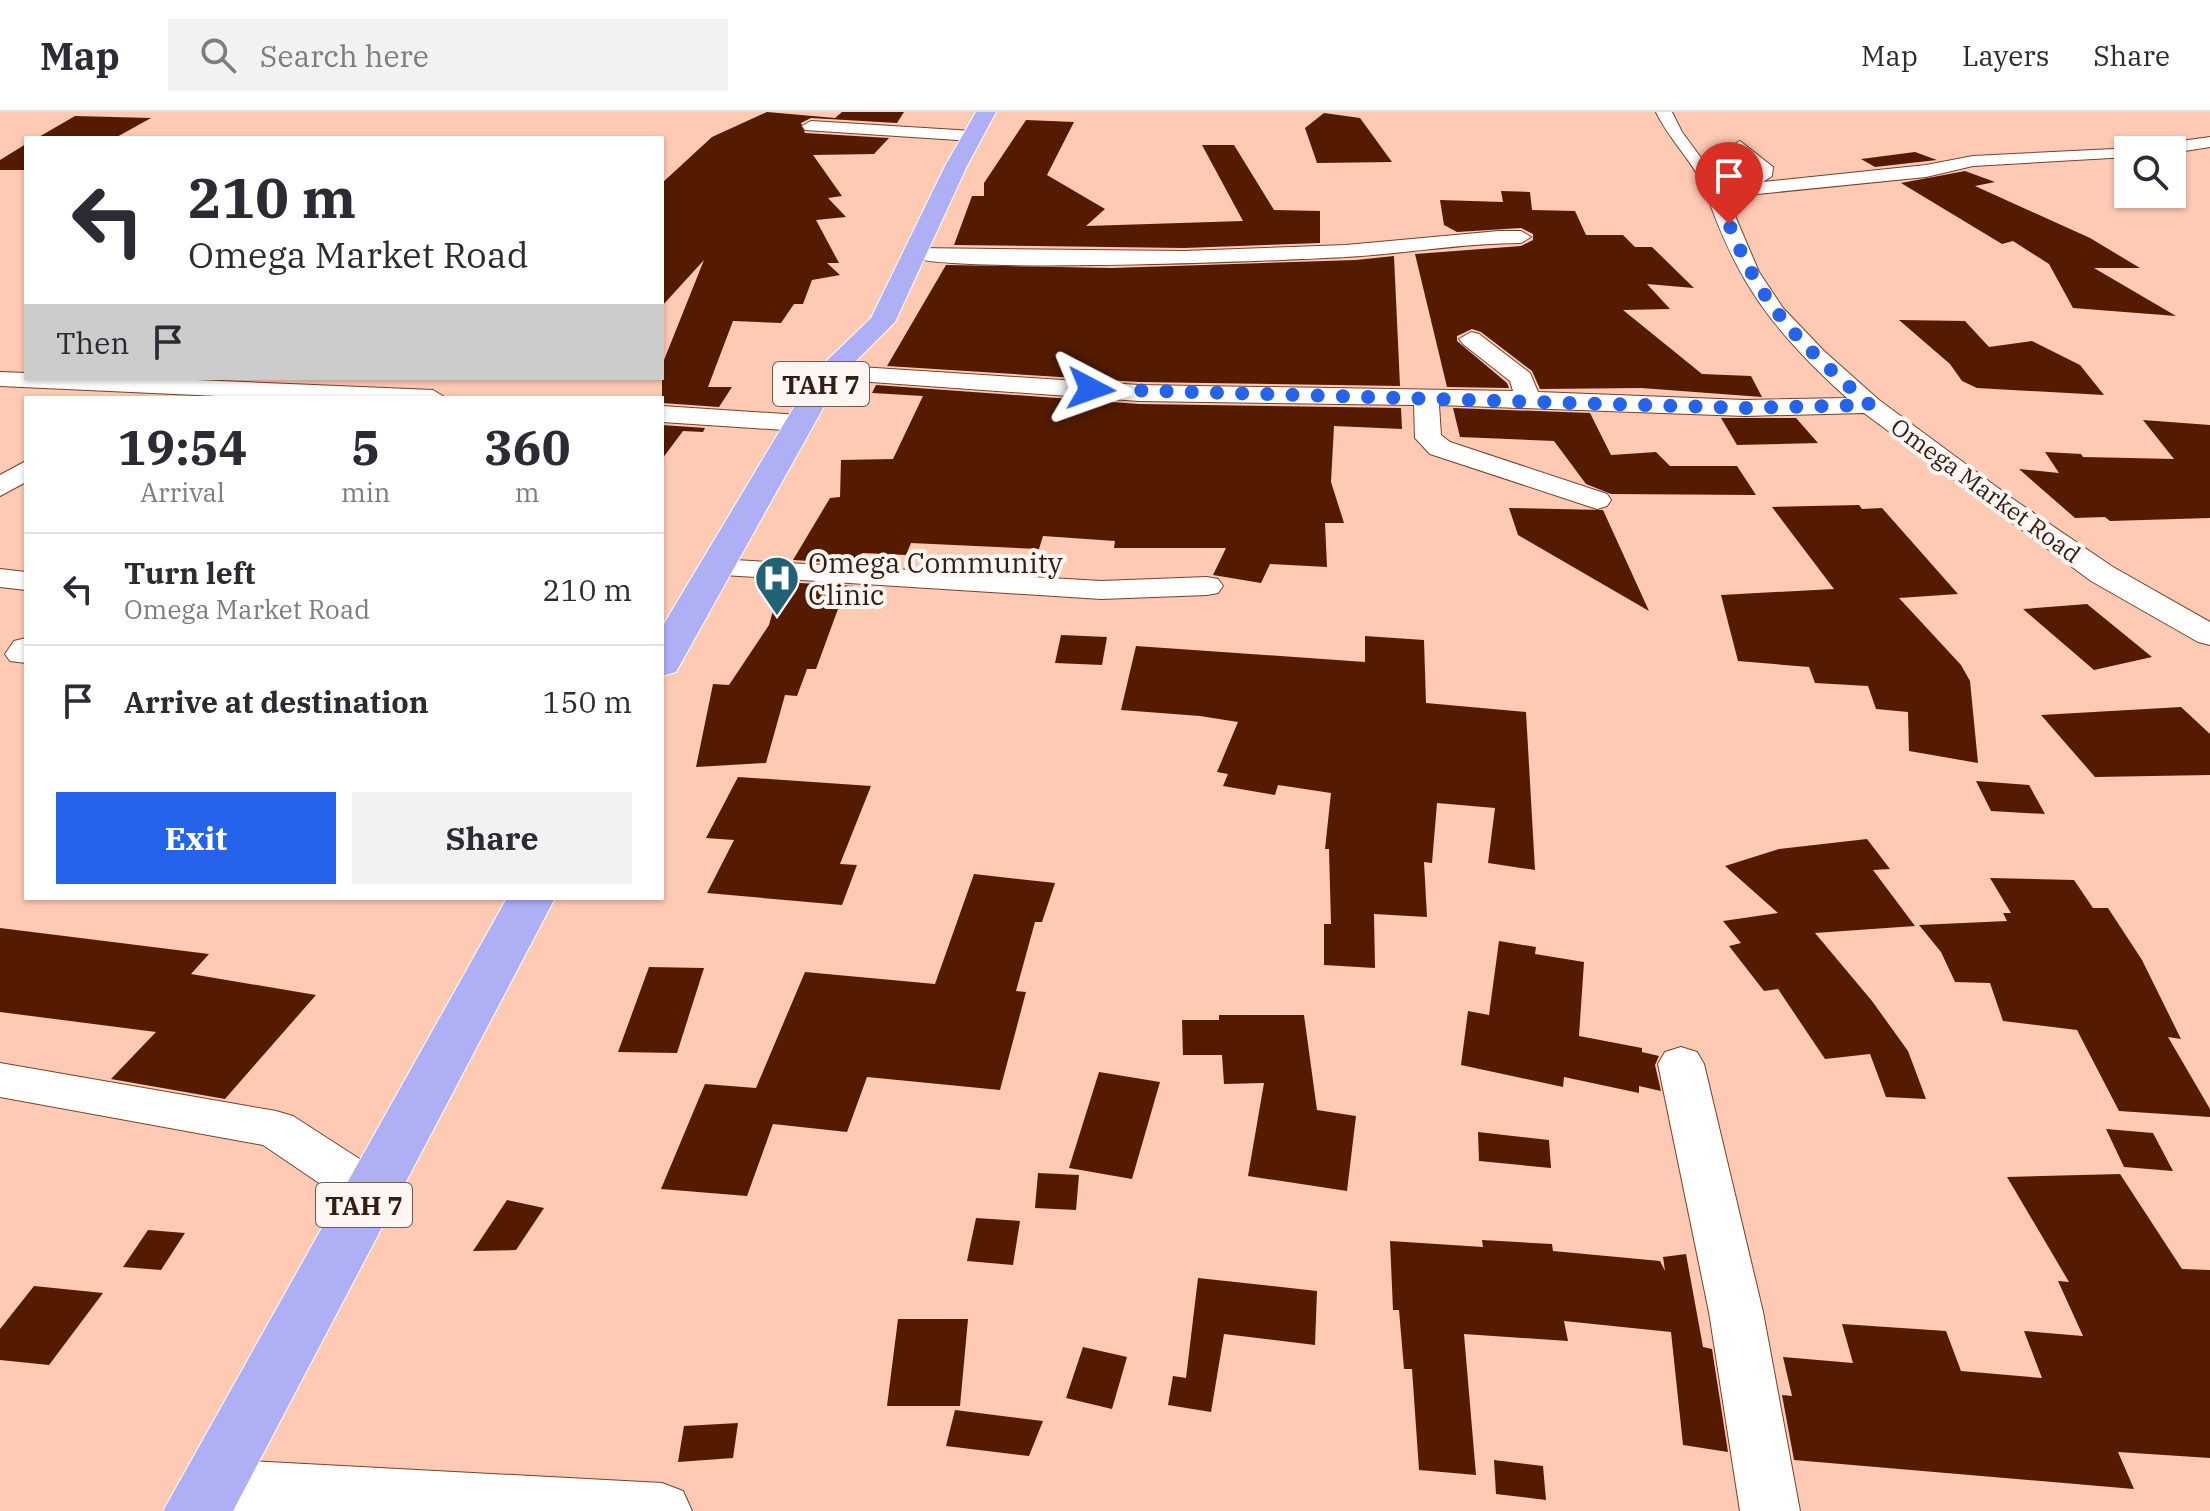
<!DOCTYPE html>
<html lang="en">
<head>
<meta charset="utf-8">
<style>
	:root { --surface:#fff; --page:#f2f2f3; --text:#2b2b33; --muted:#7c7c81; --line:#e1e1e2; --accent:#2563eb }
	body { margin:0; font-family:"IBM Plex Serif",serif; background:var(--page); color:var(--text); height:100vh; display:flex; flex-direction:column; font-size:30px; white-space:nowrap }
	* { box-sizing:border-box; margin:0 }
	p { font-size:26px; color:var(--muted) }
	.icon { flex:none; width:44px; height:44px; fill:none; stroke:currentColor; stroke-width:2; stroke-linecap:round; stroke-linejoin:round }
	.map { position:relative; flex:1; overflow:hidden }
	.details { position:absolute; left:24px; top:284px; width:640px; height:504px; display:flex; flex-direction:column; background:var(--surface); border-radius:0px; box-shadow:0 2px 6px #0004 }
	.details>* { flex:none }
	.banner { position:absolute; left:24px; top:24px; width:640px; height:244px; border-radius:0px; box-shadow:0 2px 6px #0004; background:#fff; color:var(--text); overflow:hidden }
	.tools { position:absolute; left:2114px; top:24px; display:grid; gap:16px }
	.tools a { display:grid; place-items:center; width:72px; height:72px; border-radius:0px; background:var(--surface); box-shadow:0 2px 6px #0004; font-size:40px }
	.pin { position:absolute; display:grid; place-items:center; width:68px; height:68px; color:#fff; margin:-82px -34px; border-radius:50% 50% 50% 0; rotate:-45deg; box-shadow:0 0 8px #0007 }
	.pin .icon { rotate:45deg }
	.me { position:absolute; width:88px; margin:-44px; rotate:94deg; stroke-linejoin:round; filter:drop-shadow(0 0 6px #0008) }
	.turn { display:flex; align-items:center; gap:28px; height:168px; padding:0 32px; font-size:36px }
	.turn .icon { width:104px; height:104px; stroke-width:2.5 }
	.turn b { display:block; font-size:56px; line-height:68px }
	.then { display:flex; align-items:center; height:76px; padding:0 32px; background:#0003; gap:16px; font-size:30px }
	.eta { display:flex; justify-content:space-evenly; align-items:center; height:136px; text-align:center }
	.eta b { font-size:48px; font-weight:700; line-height:56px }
	.cta { display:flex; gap:16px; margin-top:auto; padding:16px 32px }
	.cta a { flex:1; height:92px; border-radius:0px; background:var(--accent); color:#fff; font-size:32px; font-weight:700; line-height:92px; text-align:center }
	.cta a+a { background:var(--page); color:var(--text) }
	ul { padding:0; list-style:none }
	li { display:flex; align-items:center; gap:24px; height:112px; padding:0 32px; border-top:2px solid var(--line) }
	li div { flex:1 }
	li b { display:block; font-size:30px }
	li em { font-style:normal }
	header { display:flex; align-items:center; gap:48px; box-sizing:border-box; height:112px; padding:0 40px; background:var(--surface); border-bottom:2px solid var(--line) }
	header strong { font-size:38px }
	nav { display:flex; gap:44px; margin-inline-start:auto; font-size:28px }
	.search { width:560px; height:72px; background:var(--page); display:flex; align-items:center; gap:20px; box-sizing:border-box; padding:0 28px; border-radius:0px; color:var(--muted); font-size:30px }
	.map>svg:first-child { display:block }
</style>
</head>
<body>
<header>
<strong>Map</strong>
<div class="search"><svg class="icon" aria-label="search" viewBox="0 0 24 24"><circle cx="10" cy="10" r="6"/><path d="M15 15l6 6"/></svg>Search here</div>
<nav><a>Map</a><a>Layers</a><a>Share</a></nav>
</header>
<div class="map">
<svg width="2210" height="1399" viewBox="0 0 2210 1399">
	<rect width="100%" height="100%" fill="#fecab4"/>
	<g fill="#541b00">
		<polygon points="767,0 835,6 842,0 904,0 897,11 811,6 801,11 805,21 889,26 874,42 813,43 842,84 828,86 846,105 816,108 839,151 827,151 840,163 812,168 803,192 794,192 781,211 733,209 708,275 732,275 719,295 662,291 662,253 704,148 662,194 662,71 712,25"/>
		<polygon points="1324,1 1360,6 1392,50 1317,51 1305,16"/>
		<polygon points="75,4 151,6 115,26 37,26"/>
		<polygon points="1026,8 1074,10 1047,63 1105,97 1086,114 1243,109 1202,33 1234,33 1274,98 1320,99 1320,131 1184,136 954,133 972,84 984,84 984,71"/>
		<polygon points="26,32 26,58 0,58 0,48"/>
		<polygon points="1915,40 1937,48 1875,55 1861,47"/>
		<polygon points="1965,59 1995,70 1975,74 2090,126 2140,156 2094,156 2176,204 2073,196 2049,152 2013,129 2002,132 1901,71"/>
		<polygon points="1501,79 1530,80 1532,98 1575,99 1586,123 1623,123 1635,135 1652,135 1694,176 1647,172 1670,197 1623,198 1702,262 1751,264 1762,285 1641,276 1540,277 1532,259 1481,220 1472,217 1457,224 1457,229 1507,271 1509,276 1447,275 1415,142 1521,134 1533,128 1533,122 1521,116 1457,120 1444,113 1440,88 1503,90"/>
		<polygon points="1394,144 1400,274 1139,270 887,254 946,153 1112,156 1356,148"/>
		<polygon points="1899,208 1965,209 1989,235 2032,229 2080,253 2104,283 1977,276 1962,269 1950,252"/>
		<polygon points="876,273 1139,292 1401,296 1402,317 1334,314 1331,370 1344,411 1325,411 1327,455 1270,452 1261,471 1213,463 1226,436 1114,436 1115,429 1043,424 1039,437 911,431 906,443 862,441 859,452 793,448 830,386 840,385 841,348 893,347 923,284 872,281"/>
		<polygon points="1453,296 1590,301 1611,343 1656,340 1670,354 1737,354 1756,383 1611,382 1586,372 1554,329 1460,325"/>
		<polygon points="1721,306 1796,306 1818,331 1737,333"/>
		<polygon points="2143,308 2210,313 2210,406 2110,409 2105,405 2075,406 2019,357 2059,361 2045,340 2081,342 2083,345 2174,347"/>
		<polygon points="662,313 705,316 703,320 683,319 662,347"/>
		<polygon points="1859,393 1862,397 1882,396 1958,482 1899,486 1961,553 1970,569 1978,651 1909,639 1908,600 1876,597 1868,574 1815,571 1809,555 1738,549 1721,483 1834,477 1772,395"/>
		<polygon points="1509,396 1603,398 1649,499 1518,423"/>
		<polygon points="781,470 855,474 850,497 838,497 816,557 807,557 797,584 785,583 766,651 696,655 713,572 729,573 769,513"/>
		<polygon points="2087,492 2152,545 2094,558 2023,497"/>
		<polygon points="1061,523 1107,525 1102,553 1055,551"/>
		<polygon points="1365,524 1424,528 1426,591 1526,600 1535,758 1488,751 1495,696 1437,691 1432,751 1424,750 1427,805 1374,802 1375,856 1324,853 1324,812 1331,812 1329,737 1325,737 1331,681 1278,673 1275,683 1223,674 1228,662 1217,660 1238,610 1200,604 1121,598 1136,534 1365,550"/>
		<polygon points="2181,595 2210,622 2210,663 2095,665 2041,603"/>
		<polygon points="738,665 871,674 840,752 857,753 842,793 707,781 734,728 706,726"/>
		<polygon points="1976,669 2029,673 2045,702 1991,699"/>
		<polygon points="1867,727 1890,757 1873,758 1915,814 1815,821 1872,889 1908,939 1926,987 1886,985 1870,942 1825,947 1778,877 1764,879 1729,834 1741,831 1723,809 1778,801 1725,754 1779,737"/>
		<polygon points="974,762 1055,771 1042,810 1035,810 1016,879 1026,880 1000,978 867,965 847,1020 773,1012 747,1084 661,1077 705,972 756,976 805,860 935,872"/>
		<polygon points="1990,766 2074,768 2093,796 2108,796 2142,848 2181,927 2168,925 2210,997 2210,1005 2119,999 2077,918 2003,909 1990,871 1955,870 1941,840 1919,813 2007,809 2003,801 2011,801"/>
		<polygon points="0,816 209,842 191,862 316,883 225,987 111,967 156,920 0,900"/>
		<polygon points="1499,829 1536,835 1535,842 1584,850 1579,924 1642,936 1642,940 1659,944 1655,953 1661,979 1639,974 1639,981 1564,965 1563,975 1461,953 1468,899 1489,903"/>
		<polygon points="649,855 704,856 677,941 618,940"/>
		<polygon points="1219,903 1304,903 1317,998 1356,1004 1347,1079 1248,1064 1264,971 1224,972 1222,943 1183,943 1182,908 1219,908"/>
		<polygon points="1099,960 1160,970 1132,1067 1069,1056"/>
		<polygon points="2106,1017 2153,1021 2173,1059 2124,1055"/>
		<polygon points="1478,1020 1549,1028 1551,1056 1479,1049"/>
		<polygon points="1038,1061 1079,1063 1076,1098 1035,1096"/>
		<polygon points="2120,1062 2182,1157 2210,1158 2210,1346 2118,1340 2134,1377 1794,1348 1782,1283 1792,1284 1783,1245 1853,1251 1842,1212 1946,1219 1961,1259 2042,1266 2024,1219 2083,1224 2058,1169 2069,1170 2007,1065"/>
		<polygon points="507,1088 544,1096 516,1138 473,1139"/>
		<polygon points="976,1106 1020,1109 1013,1153 967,1149"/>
		<polygon points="148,1118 185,1121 161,1158 123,1155"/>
		<polygon points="1482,1128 1552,1132 1553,1139 1660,1149 1665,1159 1663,1145 1686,1142 1703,1235 1712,1237 1728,1340 1683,1333 1671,1220 1564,1209 1568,1229 1464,1222 1476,1363 1419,1358 1412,1257 1404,1257 1399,1198 1393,1198 1390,1129 1483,1135"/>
		<polygon points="1198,1166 1317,1179 1315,1233 1224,1222 1211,1300 1168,1293 1173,1264 1186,1266"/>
		<polygon points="34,1174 103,1181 49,1253 0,1248 0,1217"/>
		<polygon points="898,1207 968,1207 960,1294 887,1294"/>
		<polygon points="1083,1235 1127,1245 1112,1297 1066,1286"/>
		<polygon points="955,1298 1043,1309 1029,1344 946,1334"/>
		<polygon points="738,1311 733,1346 678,1350 684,1314"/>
		<polygon points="1494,1348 1543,1354 1546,1388 1496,1382"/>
	</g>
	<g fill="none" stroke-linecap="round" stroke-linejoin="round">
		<g stroke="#774129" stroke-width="2">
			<g id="minor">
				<path d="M1656,0H1672L1682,20L1722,74L1754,61L1755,56L1731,34L1740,29L1773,55L1772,64L1763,70L1926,53L1973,44L2134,36L2128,38V45L1973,54L1926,65L1727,85L1759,160L1783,196L1824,239L1879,288L2013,387L2113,455L2210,510V533L2198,530L2091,469L1864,301L1745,304L1439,293L1441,323L1450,330L1607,382L1611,388L1607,394L1597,397L1430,342L1415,326L1414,293L1139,289L829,267L817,260L829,253L1139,273L1513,279L1510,269L1463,232L1459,227L1471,220L1479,222L1530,261L1538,280L1745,288L1847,286C1773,219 1736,170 1705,77C1697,55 1668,26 1656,0Z"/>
				<polygon points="811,9 973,19 982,24 973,29 805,18 802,14"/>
				<polygon points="2210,25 2210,35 2172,41 2144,38 2153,33"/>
				<path d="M1499,119H1521L1531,125L1521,131C1462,131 1404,142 1345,145C1294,148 922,164 905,142L915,136L1184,139L1346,133Z"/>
				<polygon points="0,260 26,261 26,266 148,266 433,278 446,286 261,286 0,274"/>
				<polygon points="662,294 800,303 813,311 800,319 662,310"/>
				<polygon points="26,349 26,370 0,384 0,363"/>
				<polygon points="718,447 1101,469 1207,465 1218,467 1223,474 1218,481 1207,483 1101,487 707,462 703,456 707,450"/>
				<polygon points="0,457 26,460 26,478 0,475"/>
				<polygon points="26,526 26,551 10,549 5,542 14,529"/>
				<polygon points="1681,935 1697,940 1704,952 1763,1200 1800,1399 1740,1399 1709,1200 1658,952 1665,940"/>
				<polygon points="0,951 276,999 293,1004 389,1066 396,1080 389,1094 371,1100 353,1094 263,1033 0,985"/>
				<polygon points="212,1347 662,1371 683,1379 692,1399 206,1399 191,1393 183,1374 191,1355"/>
			</g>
		</g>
		<g stroke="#fff" stroke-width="2">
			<g id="highway">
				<polygon points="976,0 996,0 967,54 895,210 841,264 676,560 662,564 662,515 815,260 871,206 945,54"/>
				<polygon points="507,786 555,786 233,1399 163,1399"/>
			</g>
		</g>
		<use href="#minor" fill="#fff" fill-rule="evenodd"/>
		<use href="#highway" fill="#afaff6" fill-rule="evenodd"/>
	</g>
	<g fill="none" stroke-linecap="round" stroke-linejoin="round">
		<path stroke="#2563eb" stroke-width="14" stroke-dasharray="0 25.2" d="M1091,277L1745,296L1870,293C1802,233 1763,198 1729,112"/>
	</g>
	<defs>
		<g id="hospital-pin" transform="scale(2.3)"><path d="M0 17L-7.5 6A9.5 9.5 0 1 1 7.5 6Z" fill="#226277" stroke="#fdf6f3"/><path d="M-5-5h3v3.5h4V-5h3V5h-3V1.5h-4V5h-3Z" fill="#fff"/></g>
	</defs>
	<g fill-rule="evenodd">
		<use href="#hospital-pin" x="777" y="466"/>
	</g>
	<g text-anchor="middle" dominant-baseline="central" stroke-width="8" stroke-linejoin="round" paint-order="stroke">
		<g font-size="24" fill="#341d12" stroke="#fdf6f3">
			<text transform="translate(1986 378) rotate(36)">Omega Market Road</text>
		</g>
		<g fill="#fdf6f3" stroke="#705e56" stroke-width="2">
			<rect x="773" y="250" width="96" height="44" rx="6"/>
			<rect x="316" y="1071" width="96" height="44" rx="6"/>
		</g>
		<g font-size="26" font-weight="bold" fill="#341d12">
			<text x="821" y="272">TAH 7</text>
			<text x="364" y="1093">TAH 7</text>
		</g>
		<g font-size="28" fill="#341d12" stroke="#fdf6f3" text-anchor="start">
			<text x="808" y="450">Omega Community<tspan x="808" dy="32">Clinic</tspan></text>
		</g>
	</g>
</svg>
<div class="tools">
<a><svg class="icon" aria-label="search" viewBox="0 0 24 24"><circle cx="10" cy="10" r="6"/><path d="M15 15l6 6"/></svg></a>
</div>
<div class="pin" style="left:1729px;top:112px;background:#d93025"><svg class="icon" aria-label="arrive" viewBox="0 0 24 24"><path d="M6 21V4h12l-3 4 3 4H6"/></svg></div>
<svg class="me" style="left:1091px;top:277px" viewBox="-20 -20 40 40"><path d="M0-17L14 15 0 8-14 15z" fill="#2563eb" stroke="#fff" stroke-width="4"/></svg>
<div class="banner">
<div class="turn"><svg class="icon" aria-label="left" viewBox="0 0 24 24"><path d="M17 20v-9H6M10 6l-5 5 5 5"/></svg><div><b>210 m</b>Omega Market Road</div></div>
<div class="then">Then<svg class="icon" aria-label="arrive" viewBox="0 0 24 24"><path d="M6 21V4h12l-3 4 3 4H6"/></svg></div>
</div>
<section class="details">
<div class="eta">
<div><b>19:54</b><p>Arrival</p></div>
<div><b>5</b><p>min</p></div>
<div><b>360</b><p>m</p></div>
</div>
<ul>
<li><svg class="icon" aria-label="left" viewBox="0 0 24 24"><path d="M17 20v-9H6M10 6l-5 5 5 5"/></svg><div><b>Turn left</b><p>Omega Market Road</p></div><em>210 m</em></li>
<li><svg class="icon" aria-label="arrive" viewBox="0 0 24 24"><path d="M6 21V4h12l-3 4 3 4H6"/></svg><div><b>Arrive at destination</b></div><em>150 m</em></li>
</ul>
<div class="cta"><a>Exit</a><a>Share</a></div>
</section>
</div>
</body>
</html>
